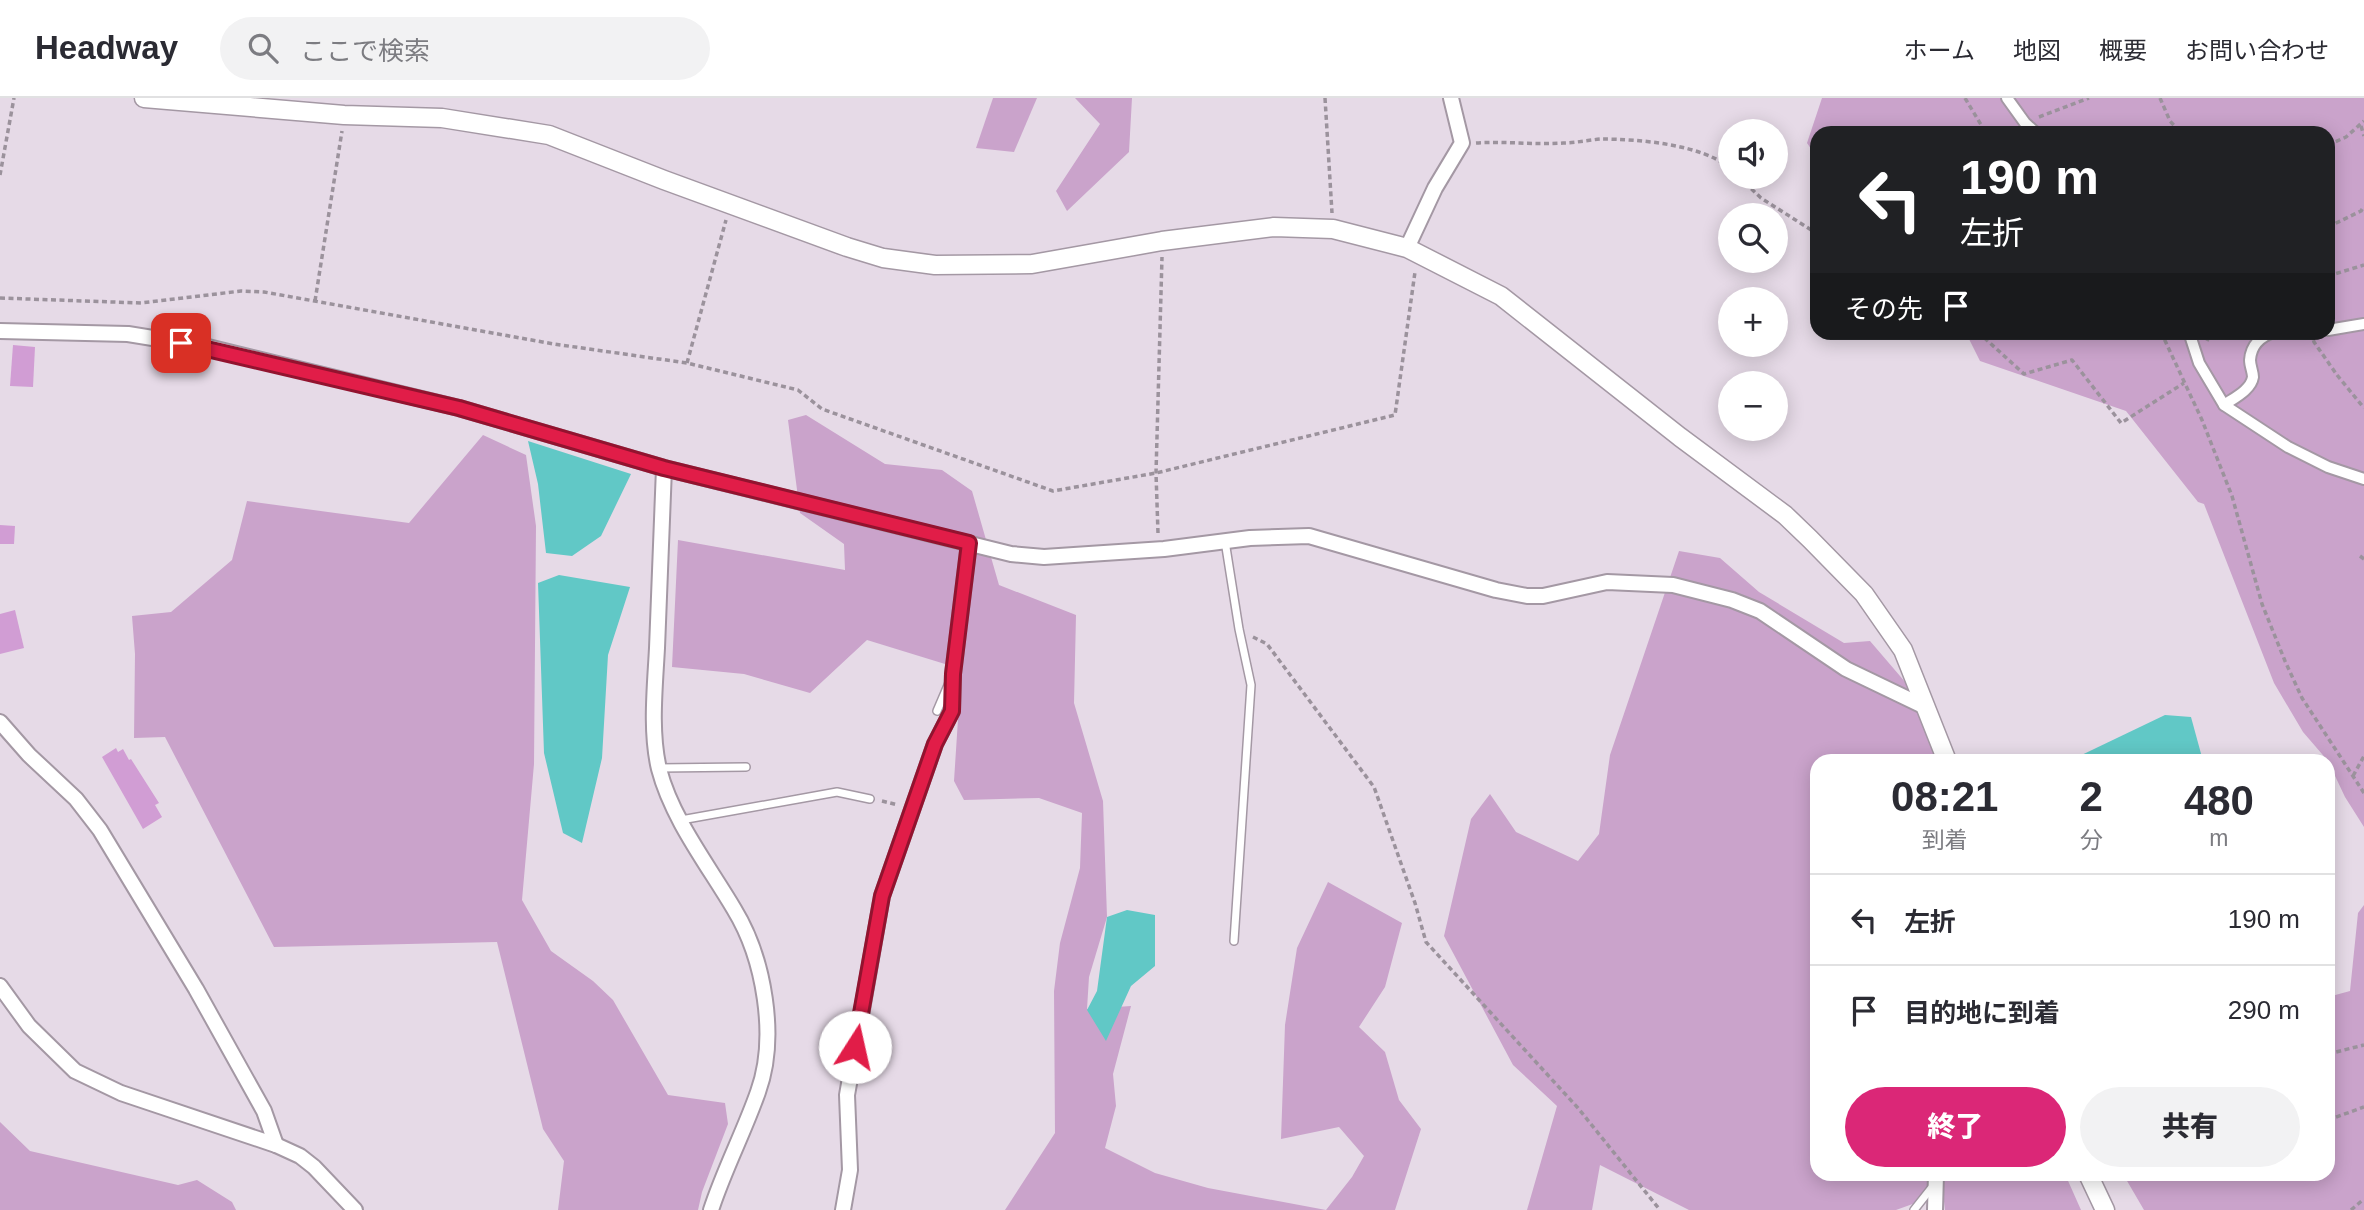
<!DOCTYPE html>
<html lang="ja">
<head>
<meta charset="utf-8">
<style>
	:root { --surface:#fff; --page:#f2f2f3; --text:#2b2b33; --muted:#7c7c81; --line:#e1e1e2; --accent:#db2777 }
	body { margin:0; font-family:Arial,"Noto Sans JP",sans-serif; background:var(--page); color:var(--text); height:100vh; display:flex; flex-direction:column; font-size:26px; white-space:nowrap }
	* { box-sizing:border-box; margin:0 }
	p { font-size:23px; color:var(--muted) }
	.icon { flex:none; width:38px; height:38px; fill:none; stroke:currentColor; stroke-width:2; stroke-linecap:round; stroke-linejoin:round }
	.map { position:relative; flex:1; overflow:hidden }
	.panel { position:absolute; left:1810px; top:656px; width:525px; height:427px; display:flex; flex-direction:column; background:var(--surface); border-radius:21px; box-shadow:0 4px 18px #0003 }
	.panel>* { flex:none }
	.guide { position:absolute; left:1810px; top:28px; width:525px; height:214px; border-radius:21px; box-shadow:0 4px 18px #0003; background:#202124; color:#fff; overflow:hidden }
	.controls { position:absolute; left:1718px; top:21px; display:grid; gap:14px }
	.controls a { display:grid; place-items:center; width:70px; height:70px; border-radius:50%; background:var(--surface); box-shadow:0 4px 18px #0003; font-size:35px }
	.pin { position:absolute; display:grid; place-items:center; width:60px; height:60px; color:#fff; margin:-30px; border-radius:14px; box-shadow:0 4px 10px #0006 }
	.me { position:absolute; width:77px; margin:-38px; rotate:10deg; stroke-linejoin:round; filter:drop-shadow(0 0 5px #0008) }
	.turn { display:flex; align-items:center; gap:24px; height:147px; padding:0 35px; font-size:32px }
	.turn .icon { width:91px; height:91px; stroke-width:2.5 }
	.turn b { display:block; font-size:49px; line-height:60px }
	.then { display:flex; align-items:center; height:66px; padding:0 35px; background:#0003; gap:14px; font-size:26px }
	.eta { display:flex; justify-content:space-evenly; align-items:center; height:119px; text-align:center }
	.eta b { font-size:42px; font-weight:800; line-height:49px }
	.action { display:flex; gap:14px; margin-top:auto; padding:14px 35px }
	.action a { flex:1; height:80px; border-radius:42px; background:var(--accent); color:#fff; font-size:28px; font-weight:800; line-height:80px; text-align:center }
	.action a+a { background:var(--page); color:var(--text) }
	ul { padding:0; list-style:none }
	li { display:flex; align-items:center; gap:21px; height:91px; padding:0 35px; border-top:2px solid var(--line) }
	li div { flex:1 }
	li b { display:block; font-size:26px }
	li em { font-style:normal }
	header { display:flex; align-items:center; gap:42px; box-sizing:border-box; height:98px; padding:0 35px; background:var(--surface); border-bottom:2px solid var(--line) }
	header strong { font-size:33px }
	nav { display:flex; gap:38px; margin-inline-start:auto; font-size:24px }
	.search { width:490px; height:63px; background:var(--page); display:flex; align-items:center; gap:18px; box-sizing:border-box; padding:0 24px; border-radius:38px; color:var(--muted); font-size:26px }
	.map>svg:first-child { display:block }
</style>
</head>
<body>
<header>
<strong>Headway</strong>
<div class="search"><svg class="icon" aria-label="search" viewBox="0 0 24 24"><circle cx="10" cy="10" r="6"/><path d="M15 15l6 6"/></svg>ここで検索</div>
<nav><a>ホーム</a><a>地図</a><a>概要</a><a>お問い合わせ</a></nav>
</header>
<div class="map">
<svg width="2364" height="1112" viewBox="0 0 2364 1112">
	<rect width="100%" height="100%" fill="#e6dae7"/>
	<g fill="#caa3cb">
		<polygon points="993,0 1037,0 1014,54 976,50"/>
		<polygon points="1075,0 1132,0 1129,54 1067,113 1056,93 1100,26"/>
		<polygon points="1822,0 2364,0 2364,729 2345,699 2328,663 2303,634 2274,585 2204,406 2198,404 2126,313 1980,263 1966,235 2328,234 2328,35 1816,35 1816,58 1807,45"/>
		<polygon points="806,317 885,366 942,372 972,393 999,487 1076,517 1074,605 1103,703 1107,819 1089,879 1087,911 1131,908 1113,976 1116,1008 1105,1050 1155,1075 1208,1090 1326,1112 1005,1112 1055,1035 1054,893 1060,845 1080,770 1082,715 1039,700 964,702 954,683 959,606 945,566 867,542 810,595 744,576 672,569 678,442 845,472 844,446 800,415 788,322"/>
		<polygon points="483,337 526,357 536,428 534,666 522,802 551,853 593,883 613,902 668,997 725,1005 728,1026 702,1094 698,1112 558,1112 564,1063 543,1031 497,844 274,849 165,639 134,640 135,556 132,518 171,514 232,462 247,403 409,425"/>
		<polygon points="1679,453 1720,460 1759,494 1844,545 1870,543 1942,627 1952,663 1816,663 1816,1076 2065,1076 2081,1112 1945,1112 1943,1095 1896,1112 1689,1112 1600,1067 1592,1112 1527,1112 1557,1008 1513,967 1444,838 1471,721 1490,696 1516,734 1578,763 1599,736 1610,657"/>
		<polygon points="1328,784 1402,825 1385,889 1359,929 1385,954 1399,1002 1421,1031 1395,1112 1326,1112 1352,1079 1364,1058 1339,1029 1281,1041 1285,927 1297,850"/>
		<polygon points="2364,807 2364,1112 2144,1112 2123,1076 2328,1076 2328,899 2350,893 2358,815"/>
		<polygon points="0,1024 30,1053 178,1087 197,1082 232,1104 236,1112 0,1112"/>
	</g>
	<g fill="#61c8c6">
		<polygon points="528,343 631,376 601,438 572,458 546,455 538,386"/>
		<polygon points="559,477 630,489 608,557 602,660 582,745 563,735 544,655 538,485"/>
		<polygon points="2165,617 2191,619 2203,663 2069,663"/>
		<polygon points="1127,812 1155,817 1155,868 1131,888 1106,943 1087,912 1097,893 1107,819"/>
	</g>
	<g fill="#d19dd4">
		<polygon points="13,247 35,249 33,289 10,288"/>
		<polygon points="0,427 15,428 14,446 0,446"/>
		<polygon points="15,512 24,550 0,556 0,516"/>
		<polygon points="116,650 118,654 123,651 129,662 131,661 159,705 155,707 162,719 143,731 102,659"/>
	</g>
	<g fill="none" stroke-linecap="round" stroke-linejoin="round">
		<g stroke="#a498a4" stroke-width="10">
			<g id="service">
				<polyline points="1225,443 1239,531 1251,587 1234,843"/>
				<polyline points="937,613 949,585"/>
				<polyline points="659,670 746,669"/>
				<polyline points="681,722 837,694 870,701"/>
				<polyline points="1914,1112 1933,1088"/>
			</g>
		</g>
		<g stroke="#a498a4" stroke-width="14">
			<g id="pedestrian">
				<polyline points="2007,0 2025,25 2036,35"/>
				<polyline points="2328,232 2364,226"/>
				<polyline points="2189,234 2199,265 2224,307 2288,349 2328,369 2364,381"/>
				<polyline points="2281,234 2317,234"/>
				<path d="M2224,307C2234,300 2251,292 2253,279C2253,274 2250,268 2250,262C2251,247 2261,238 2274,234"/>
			</g>
		</g>
		<g stroke="#a498a4" stroke-width="18">
			<g id="minor">
				<polyline points="1407,150 1435,90 1462,45 1451,0"/>
				<polyline points="0,233 128,236 208,249 459,310 664,370 1011,456 1044,459 1164,451 1250,440 1309,438 1496,492 1527,498 1543,498 1607,484 1673,487 1732,502 1760,513 1846,571 1923,608"/>
				<path d="M664,370C662,430 659,490 657,550C655,589 650,633 659,671C672,721 708,767 734,811C764,860 778,939 758,994C744,1034 724,1072 711,1112"/>
				<polyline points="0,624 29,657 76,701 100,732 196,891 264,1013 276,1047"/>
				<polyline points="0,888 29,928 75,973 121,995 276,1047 300,1058 314,1069 355,1112"/>
				<polyline points="843,1112 850,1072 847,997 882,798 935,646 952,613 953,576 969,445"/>
				<polyline points="1935,1112 1936,1076"/>
			</g>
		</g>
		<g stroke="#a498a4" stroke-width="21">
			<g id="tertiary">
				<polyline points="144,0 344,17 442,20 549,37 664,82 847,149 883,160 935,167 1032,166 1162,143 1274,129 1333,131 1407,150 1501,198 1680,339 1785,417 1810,441 1864,496 1903,552 1947,663"/>
				<polyline points="2088,1076 2105,1112"/>
			</g>
		</g>
		<g stroke="#9b929c" stroke-width="3.5" stroke-dasharray="5 3.5" stroke-linecap="butt">
			<polyline points="1325,0 1332,115"/>
			<polyline points="1965,0 1986,35"/>
			<polyline points="2160,0 2170,23 2181,35"/>
			<polyline points="2039,19 2089,0"/>
			<polyline points="2361,28 2364,38"/>
			<path d="M1476,45C1505,43 1534,47 1563,45C1575,45 1588,42 1601,41C1637,41 1703,46 1731,71"/>
			<polyline points="2328,47 2346,39 2364,23"/>
			<polyline points="0,77 14,0"/>
			<polyline points="1739,79 1761,100 1816,135"/>
			<polyline points="2328,129 2361,113 2364,108"/>
			<polyline points="2328,178 2364,167"/>
			<polyline points="0,200 141,205 241,193 264,194 554,246 687,265 798,292 822,311 1053,393 1156,375 1395,317 1415,174"/>
			<polyline points="315,203 342,33"/>
			<polyline points="1978,234 2024,276 2072,262 2121,325 2184,285"/>
			<polyline points="2161,234 2202,322 2232,398 2262,506 2285,563 2302,600 2364,695"/>
			<polyline points="2207,243 2211,234"/>
			<polyline points="687,265 726,122"/>
			<polyline points="2337,277 2364,310"/>
			<polyline points="1158,435 1156,375 1162,159"/>
			<polyline points="2360,458 2364,461"/>
			<polyline points="1253,539 1267,546 1374,689 1415,805 1426,844 1578,1010 1660,1112"/>
			<polyline points="2353,678 2364,658"/>
			<polyline points="882,703 898,707"/>
			<polyline points="2328,956 2364,947"/>
			<polyline points="2328,1022 2364,1009"/>
			<polyline points="2351,1112 2364,1101"/>
		</g>
		<use href="#service" stroke="#fff" stroke-width="7"/>
		<use href="#pedestrian" stroke="#fff" stroke-width="10"/>
		<use href="#minor" stroke="#fff" stroke-width="14"/>
		<use href="#tertiary" stroke="#fff" stroke-width="18"/>
		<polyline stroke="#9b929c" stroke-width="3.5" stroke-dasharray="5 3.5" stroke-linecap="butt" points="2311,234 2314,244 2337,277"/>
	</g>
	<g fill="none" stroke-linecap="round" stroke-linejoin="round">
		<g stroke="#92132f" stroke-width="18">
			<polyline id="route" points="181,245 459,310 664,370 969,445 953,576 952,613 935,646 882,798 855,949"/>
		</g>
		<use href="#route" stroke="#e11d48" stroke-width="12"/>
	</g>
</svg>
<div class="controls">
<a><svg class="icon" aria-label="sound" viewBox="0 0 24 24"><path d="M4 9h4l5-4v14l-5-4H4zM17 9q2 3 0 6"/></svg></a>
<a><svg class="icon" aria-label="search" viewBox="0 0 24 24"><circle cx="10" cy="10" r="6"/><path d="M15 15l6 6"/></svg></a>
<a>+</a>
<a>−</a>
</div>
<div class="pin" style="left:181px;top:245px;background:#d93025"><svg class="icon" aria-label="arrive" viewBox="0 0 24 24"><path d="M6 21V4h12l-3 4 3 4H6"/></svg></div>
<svg class="me" style="left:855px;top:949px" viewBox="-20 -20 40 40"><circle r="19" fill="#fff"/><path d="M0-13L10 11 0 6-10 11z" fill="#e11d48"/></svg>
<div class="guide">
<div class="turn"><svg class="icon" aria-label="left" viewBox="0 0 24 24"><path d="M17 20v-9H6M10 6l-5 5 5 5"/></svg><div><b>190 m</b>左折</div></div>
<div class="then">その先<svg class="icon" aria-label="arrive" viewBox="0 0 24 24"><path d="M6 21V4h12l-3 4 3 4H6"/></svg></div>
</div>
<section class="panel">
<div class="eta">
<div><b>08:21</b><p>到着</p></div>
<div><b>2</b><p>分</p></div>
<div><b>480</b><p>m</p></div>
</div>
<ul>
<li><svg class="icon" aria-label="left" viewBox="0 0 24 24"><path d="M17 20v-9H6M10 6l-5 5 5 5"/></svg><div><b>左折</b></div><em>190 m</em></li>
<li><svg class="icon" aria-label="arrive" viewBox="0 0 24 24"><path d="M6 21V4h12l-3 4 3 4H6"/></svg><div><b>目的地に到着</b></div><em>290 m</em></li>
</ul>
<div class="action"><a>終了</a><a>共有</a></div>
</section>
</div>
</body>
</html>
